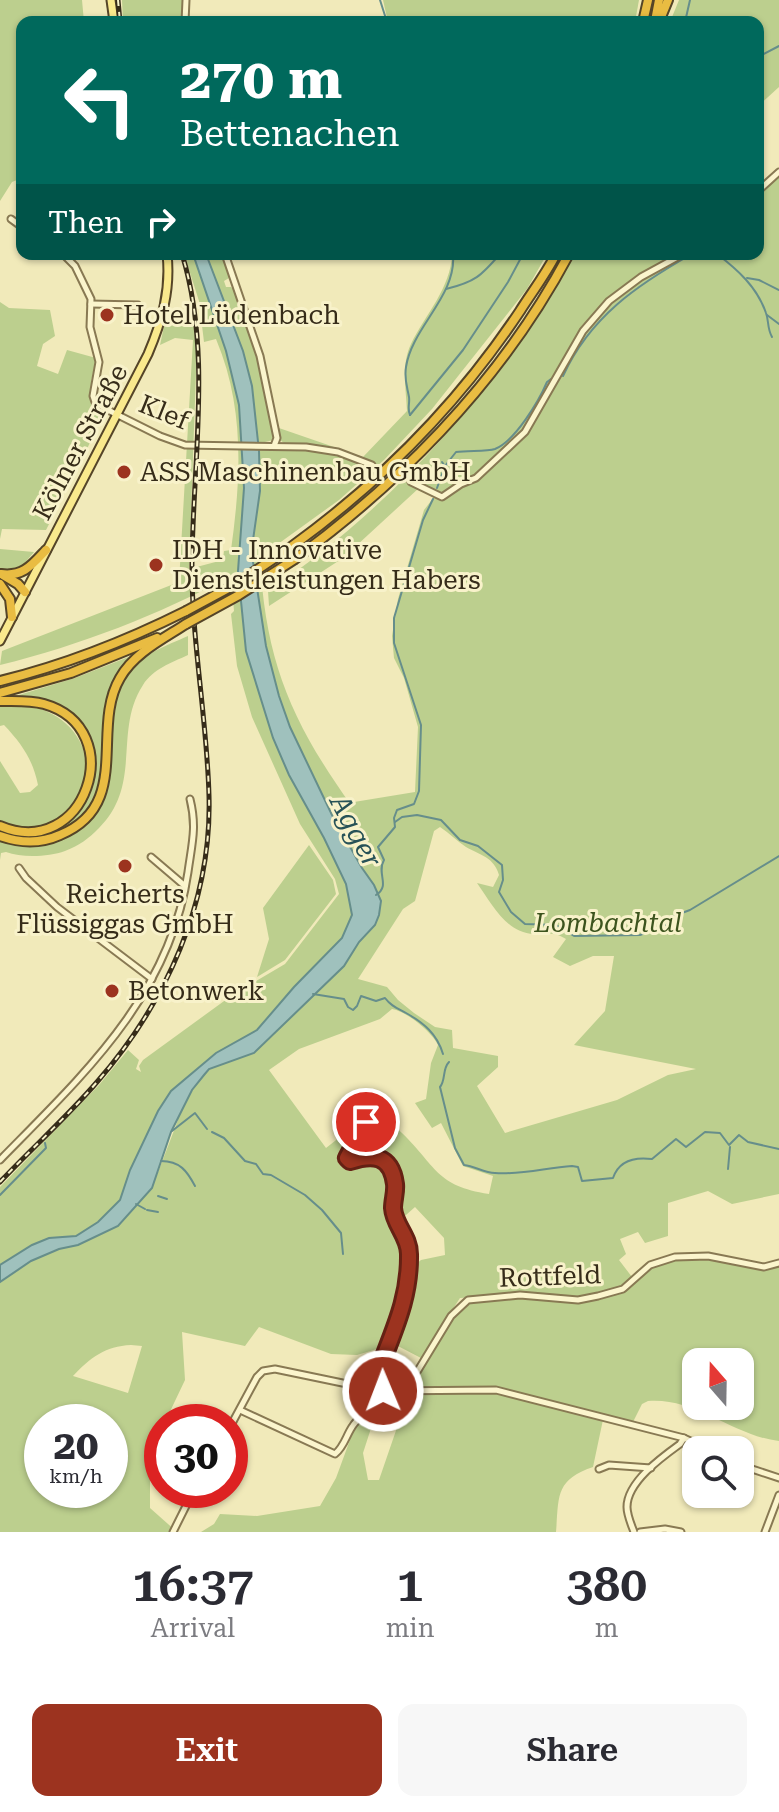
<!DOCTYPE html>
<html lang="en">
<head>
<meta charset="utf-8">
<style>
	:root { --surface:#fff; --page:#f7f7f7; --text:#2b2b33; --muted:#7c7c81; --accent:#9c331f }
	body { margin:0; font-family:"Roboto Serif",serif; background:var(--page); color:var(--text); height:100vh; display:flex; flex-direction:column; font-size:30px; white-space:nowrap }
	* { box-sizing:border-box; margin:0 }
	p { font-size:26px; color:var(--muted) }
	.icon { flex:none; width:44px; height:44px; fill:none; stroke:currentColor; stroke-width:2; stroke-linecap:round; stroke-linejoin:round }
	.map { position:relative; height:1532px; overflow:hidden }
	.drawer { display:flex; flex-direction:column; background:var(--surface); flex:1 }
	.drawer>* { flex:none }
	.top-card { position:absolute; left:16px; top:16px; width:748px; height:244px; border-radius:16px; box-shadow:0 2px 6px #0004; background:#00695c; color:#fff; overflow:hidden }
	.needle { width:52px; rotate:340deg }
	.tools { position:absolute; left:682px; top:1348px; display:grid; gap:16px }
	.tools a { display:grid; place-items:center; width:72px; height:72px; border-radius:16px; background:var(--surface); box-shadow:0 2px 6px #0004; font-size:40px }
	.speed { position:absolute; left:24px; top:1404px; display:flex; gap:16px; font-size:40px; font-weight:700; text-align:center }
	.speed>* { display:grid; place-content:center; width:104px; height:104px; border-radius:50%; background:var(--surface); box-shadow:0 2px 6px #0004; line-height:1 }
	.speed small { font-size:20px; font-weight:400 }
	.speed .limit { border:12px solid #d22; background:#fff; color:#111 }
	.pin { position:absolute; display:grid; place-items:center; width:68px; height:68px; color:#fff; margin:-34px; border:4px solid #fff; border-radius:50%; box-shadow:0 2px 8px #0007 }
	.me { position:absolute; width:88px; margin:-44px; rotate:359deg; stroke-linejoin:round; filter:drop-shadow(0 0 6px #0008) }
	.turn { display:flex; align-items:center; gap:28px; height:168px; padding:0 32px; font-size:36px }
	.turn .icon { width:104px; height:104px; stroke-width:2.5 }
	.turn b { display:block; font-size:56px; line-height:68px }
	.then { display:flex; align-items:center; height:76px; padding:0 32px; background:#0003; gap:16px; font-size:30px }
	.eta { display:flex; justify-content:space-evenly; align-items:center; height:136px; text-align:center }
	.eta b { font-size:48px; font-weight:600; line-height:56px }
	.primary-button { display:flex; gap:16px; margin-top:auto; padding:16px 32px }
	.primary-button a { flex:1; height:92px; border-radius:16px; background:var(--accent); color:#fff; font-size:32px; font-weight:600; line-height:92px; text-align:center }
	.primary-button a+a { background:var(--page); color:var(--text) }
	.map>svg:first-child { display:block }
</style>
</head>
<body>
<div class="map">
<svg width="779" height="1532" viewBox="0 0 779 1532">
	<rect width="100%" height="100%" fill="#f1eaba"/>
	<g fill="#bccf8e" fill-rule="evenodd">
		<polygon points="0,0 82,0 84,22 22,22 22,178 12,182 0,201"/>
		<polygon points="122,0 184,0 183,22 123,22"/>
		<polygon points="383,0 639,0 635,22 388,22"/>
		<polygon points="679,0 779,0 779,87 758,106 758,22 670,22"/>
		<path d="M779,172V1194L732,1204L708,1191L668,1203V1236L645,1243L638,1232L620,1239L626,1254L619,1260L632,1277C603,1308 555,1293 517,1294C498,1295 479,1297 460,1298L421,1358L394,1344L405,1312L411,1268L421,1260L445,1255L444,1238L415,1207L397,1223L407,1246L402,1294L387,1346L357,1355L331,1354L259,1327L245,1346L182,1332L185,1380L165,1422H162L150,1460V1508L177,1532H0V1187L99,1085L128,1050L139,1060L136,1069L141,1072L139,1066L143,1060L231,996L285,964L339,894L335,879L300,824L252,717L237,666L231,614L234,611L231,576C158,615 81,645 0,665L2,651L179,582L193,340L175,338L160,345L166,317L171,314L180,318L182,324L194,326L197,345L189,569L223,560L224,551L231,550C241,478 245,408 216,339L204,342L199,301L184,254H223L229,278L224,281L226,287H231L235,291L263,379L275,437L273,440L265,442V450H319L353,459L357,462L361,458L329,448L284,443L280,440L276,427L363,457L407,411C406,388 401,365 411,344C425,315 451,288 452,254H547L527,289L432,409L384,460L339,500L260,557C265,660 291,721 351,805L354,802L415,792L418,727L404,678L394,658L392,636L398,599L424,510L434,497L441,500L451,491L477,480L514,446L512,444L475,477L441,494L419,488L343,558L269,606L268,591C396,505 498,387 575,254H758V181L765,184ZM440,827C449,833 457,841 466,847C480,855 494,857 499,875L493,887L477,883C492,904 506,933 534,934C549,935 552,931 566,939L553,957L570,966L593,956H614L605,1011L574,1045L696,1069L668,1075L617,1100L505,1133L477,1086L498,1067V1056L453,1048L452,1030L435,1027L414,1013L398,1000L387,987L358,979L403,909L415,901L434,831ZM392,1009C406,1011 432,1032 438,1045L431,1063L426,1099L415,1103L432,1128L441,1123L463,1166L493,1176L489,1194C436,1186 436,1166 402,1133C395,1126 384,1121 376,1115L365,1129L359,1122L326,1148L269,1070L299,1049L380,1019ZM171,1118L178,1120L152,1188L141,1200ZM131,1345L142,1346L128,1393L73,1376C90,1358 105,1346 131,1345ZM42,1422H110V1490H42Z"/>
		<path d="M0,302L9,308L50,310L55,336L43,344L37,366L58,374L67,350L96,358C92,380 83,400 105,413L46,530L2,529L0,539Z"/>
		<polygon points="0,549 34,552 18,571 0,569"/>
		<path d="M188,636V655C171,663 153,669 143,685C113,731 143,784 99,828C88,839 80,845 65,851C48,857 22,858 6,852L1,853L0,860V840C26,848 53,848 76,831C136,788 92,724 127,674C141,654 166,646 188,636Z"/>
		<path d="M136,654L120,672L97,795C75,833 41,845 0,833V830L15,834L34,835L50,831L65,823L85,801L94,770L91,745L59,708L9,698L75,678Z"/>
		<path d="M26,705C110,721 102,821 30,828C20,829 10,825 0,823V761L20,793L30,792L38,785C33,760 22,744 4,725L0,726V707Z"/>
		<polygon points="309,845 333,880 336,894 285,960 257,977 269,939 263,908"/>
		<path d="M675,1259L717,1260L764,1269L779,1265V1441C734,1436 695,1397 648,1401L642,1404L633,1422L604,1415L593,1467C555,1480 559,1496 556,1532H201L214,1524L220,1514L257,1516L320,1506L336,1478L354,1429L365,1416L374,1419L363,1453L368,1480H379L413,1381L453,1317L466,1304L520,1297L599,1298L624,1292L651,1267ZM696,1362H740V1406H696Z"/>
	</g>
	<polygon fill="#9fc1bd" stroke="#668e8b" stroke-width="2" points="193,254 206,254 243,351 252,386 259,451 260,491 252,547 253,562 266,646 279,696 290,727 332,815 362,868 374,885 381,901 379,915 375,925 359,942 344,966 254,1053 209,1069 204,1075 192,1090 171,1132 152,1188 118,1226 78,1245 59,1249 31,1261 0,1282 0,1265 32,1245 49,1238 76,1236 98,1222 120,1200 130,1170 158,1111 171,1091 216,1053 257,1030 294,987 342,938 352,915 346,884 324,838 289,775 273,738 246,651 238,571 244,488 239,405 226,351"/>
	<g fill="none" stroke-linecap="round" stroke-linejoin="round">
		<g stroke="#668e8b" stroke-width="2">
			<polyline points="380,0 387,22"/>
			<polyline points="685,22 690,0"/>
			<polyline points="758,57 779,46"/>
			<path d="M717,254C738,270 757,287 766,313C769,321 767,328 772,337"/>
			<polyline points="747,278 759,280 779,290"/>
			<path d="M446,289C475,282 481,276 500,254"/>
			<polyline points="767,315 779,324"/>
			<path d="M563,376C590,317 637,285 692,254"/>
			<polyline points="410,415 463,350 508,282 523,254"/>
			<path d="M410,415C407,408 410,404 409,397C407,386 404,379 406,367C412,327 457,296 453,254"/>
			<path d="M445,466L456,452C467,450 486,452 495,449C515,441 539,401 547,382L551,379"/>
			<polyline points="437,488 445,466 442,462"/>
			<polyline points="395,822 402,817 417,815 441,820 460,840 478,846 502,865 503,880 499,892 511,912 525,924 556,925 574,936 640,935 666,925 671,917 690,910 779,856"/>
			<path d="M376,895C391,886 376,873 384,860L378,847L395,827L394,818L397,810L414,804L419,791L421,725L394,643V618L423,520L433,499"/>
			<path d="M313,994L344,999L348,1007L353,1010L357,1006L361,996L376,1001L385,998C391,1006 397,1008 406,1013C424,1023 437,1034 443,1054"/>
			<path d="M449,1062C442,1069 446,1080 440,1087L455,1148L464,1165C475,1166 484,1173 495,1173C521,1175 545,1168 572,1166L578,1167L582,1181L613,1178C619,1160 636,1157 652,1159L676,1139L686,1147L705,1132L720,1133L729,1145L739,1135L748,1142L779,1149"/>
			<polyline points="172,1131 195,1113 207,1129"/>
			<polyline points="212,1132 224,1138 245,1161 256,1164 263,1174 271,1175 305,1195 322,1210 341,1233 343,1254"/>
			<path d="M161,1161C180,1161 187,1171 195,1186"/>
			<polyline points="728,1169 730,1147"/>
			<polyline points="0,1195 46,1148 45,1143"/>
			<polyline points="158,1196 167,1199"/>
			<polyline points="136,1204 145,1209"/>
			<polyline points="147,1210 158,1212"/>
		</g>
		<polyline stroke="#ccc49a" stroke-width="5" stroke-dasharray="5 2.5" stroke-linecap="butt" points="372,465 411,482"/>
		<g stroke="#887953" stroke-width="9">
			<g id="minor">
				<polyline points="185,22 186,0"/>
				<polyline points="758,191 779,172"/>
				<polyline points="11,219 22,227"/>
				<polyline points="63,254 75,266 91,299 90,327 99,362 93,396 95,402 108,410 160,436 185,445 306,447 338,452 372,465"/>
				<polyline points="225,254 260,356 277,438 274,446"/>
				<polyline points="91,304 138,305"/>
				<polyline points="411,482 442,497 461,484 476,478 525,432 583,331 609,301 641,277 683,254"/>
				<polyline points="151,857 185,886"/>
				<polyline points="19,868 26,878 57,907 152,979"/>
				<polyline points="366,1122 347,1158 350,1161 369,1155 384,1161 394,1179 394,1212 408,1245 404,1306 372,1390"/>
				<path d="M0,1160C83,1075 170,996 188,872C192,843 197,827 190,799"/>
				<polyline points="406,1390 451,1316 468,1300 520,1295 578,1300 598,1296 623,1289 650,1265 675,1257 708,1256 764,1267 779,1263"/>
				<path d="M240,1410L335,1454C344,1447 346,1436 352,1427C360,1414 377,1405 381,1391"/>
				<polyline points="230,1427 257,1377 263,1371 275,1369 381,1391 496,1390 684,1438 710,1450"/>
				<polyline points="740,1465 779,1478"/>
				<polyline points="599,1469 609,1465 651,1468"/>
				<polyline points="173,1532 194,1490"/>
				<path d="M634,1532C631,1524 627,1515 627,1507C627,1482 662,1457 680,1444L684,1438"/>
				<polyline points="640,1532 665,1529 681,1532"/>
				<polyline points="765,1532 779,1495"/>
			</g>
		</g>
		<g stroke="#554528" stroke-width="11">
			<g id="primary">
				<polyline points="111,0 114,22"/>
				<path d="M0,641L148,354C162,321 171,290 167,254"/>
			</g>
		</g>
		<g stroke="#554528" stroke-width="12">
			<g id="motorway">
				<polyline points="655,21 659,0"/>
				<polyline points="643,22 648,0"/>
				<polyline points="659,22 668,0"/>
				<path d="M291,547C381,482 458,404 520,311C532,292 546,274 556,254"/>
				<path d="M295,559C407,477 503,378 569,254"/>
				<path d="M1,574C23,577 32,565 46,550"/>
				<polyline points="3,575 18,584 25,592"/>
				<polyline points="0,584 10,599 12,617"/>
				<path d="M0,681C65,665 126,641 186,611"/>
				<polyline points="0,693 71,673 157,638"/>
				<path d="M0,701C15,701 30,700 44,704C131,729 85,862 0,826"/>
				<path d="M0,836C20,843 40,844 60,835C133,805 90,729 120,678C134,653 163,639 186,624"/>
			</g>
		</g>
		<use href="#minor" stroke="#fbf5cd" stroke-width="5"/>
		<use href="#primary" stroke="#f9e98d" stroke-width="7"/>
		<use href="#motorway" stroke="#e9bc42" stroke-width="8"/>
		<g stroke="#362c19" stroke-width="5">
			<g id="rail">
				<polyline points="118,0 120,22"/>
				<path d="M0,1182C32,1148 67,1117 97,1082C166,1003 212,902 209,796C207,717 191,639 192,561C193,459 212,351 182,254"/>
			</g>
		</g>
		<use href="#rail" stroke="#f8f2ca" stroke-width="2" stroke-dasharray="6" stroke-linecap="butt"/>
		<g stroke="#554528" stroke-width="12" stroke-linecap="butt">
			<g id="motorway-bridge">
				<polyline points="186,611 236,584 291,547"/>
				<polyline points="186,624 239,595 295,559"/>
			</g>
		</g>
		<use href="#motorway-bridge" stroke="#e9bc42" stroke-width="8"/>
	</g>
	<g fill="none" stroke-linecap="round" stroke-linejoin="round">
		<g stroke="#652114" stroke-width="20">
			<path id="route" d="M366,1122L347,1158L350,1161C372,1154 391,1154 395,1184C396,1192 393,1200 393,1208C394,1225 409,1236 409,1254C410,1306 387,1342 372,1390L383,1391"/>
		</g>
		<use href="#route" stroke="#9c331f" stroke-width="14"/>
	</g>
	<g fill="#9c331f" stroke="#f8f2ca" stroke-width="3">
		<circle cx="107" cy="315" r="8"/>
		<circle cx="124" cy="472" r="8"/>
		<circle cx="156" cy="565" r="8"/>
		<circle cx="125" cy="866" r="8"/>
		<circle cx="112" cy="991" r="8"/>
	</g>
	<g text-anchor="middle" dominant-baseline="central" stroke-width="6" stroke-linejoin="round" paint-order="stroke">
		<g font-size="26" fill="#362c19" stroke="#f8f2ca" text-anchor="start">
			<text x="123" y="315">Hotel Lüdenbach</text>
			<text x="140" y="472">ASS Maschinenbau GmbH</text>
			<text x="172" y="550">IDH - Innovative<tspan x="172" dy="30">Dienstleistungen Habers</tspan></text>
			<text x="125" y="894" text-anchor="middle">Reicherts<tspan x="125" dy="30">Flüssiggas GmbH</tspan></text>
			<text x="128" y="991">Betonwerk</text>
		</g>
		<g font-size="26" fill="#362c19" stroke="#f8f2ca">
			<text transform="translate(164 412) rotate(22)">Klef</text>
			<text transform="translate(80 442) rotate(-62)">Kölner Straße</text>
			<text transform="translate(550 1276) rotate(-2)">Rottfeld</text>
		</g>
		<g font-size="26" font-style="italic" fill="#3d541e" stroke="#f8f2ca">
			<text x="608" y="923">Lombachtal</text>
		</g>
		<g font-size="28" font-style="italic" fill="#275257" stroke="#f8f2ca">
			<text transform="translate(356 831) rotate(62)">Agger</text>
		</g>
	</g>
</svg>
<div class="tools">
<a><svg class="needle" viewBox="-14 -14 28 28"><path d="M0-13l5 13h-10z" fill="#e53935"/><path d="M0 13l5-13h-10z" fill="#7c7c81"/></svg></a>
<a><svg class="icon" aria-label="search" viewBox="0 0 24 24"><circle cx="10" cy="10" r="6"/><path d="M15 15l6 6"/></svg></a>
</div>
<div class="speed"><div>20<small>km/h</small></div><div class="limit">30</div></div>
<div class="pin" style="left:366px;top:1122px;background:#d93025"><svg class="icon" aria-label="arrive" viewBox="0 0 24 24"><path d="M6 21V4h12l-3 4 3 4H6"/></svg></div>
<svg class="me" style="left:383px;top:1391px" viewBox="-20 -20 40 40"><circle r="17" fill="#9c331f" stroke="#fff" stroke-width="3"/><path d="M0-11L8 9 0 5-8 9z" fill="#fff"/></svg>
<div class="top-card">
<div class="turn"><svg class="icon" aria-label="left" viewBox="0 0 24 24"><path d="M17 20v-9H6M10 6l-5 5 5 5"/></svg><div><b>270 m</b>Bettenachen</div></div>
<div class="then">Then<svg class="icon" aria-label="right" viewBox="0 0 24 24"><path d="M7 20v-9h11M14 6l5 5-5 5"/></svg></div>
</div>
</div>
<section class="drawer">
<div class="eta">
<div><b>16:37</b><p>Arrival</p></div>
<div><b>1</b><p>min</p></div>
<div><b>380</b><p>m</p></div>
</div>
<div class="primary-button"><a>Exit</a><a>Share</a></div>
</section>
</body>
</html>
